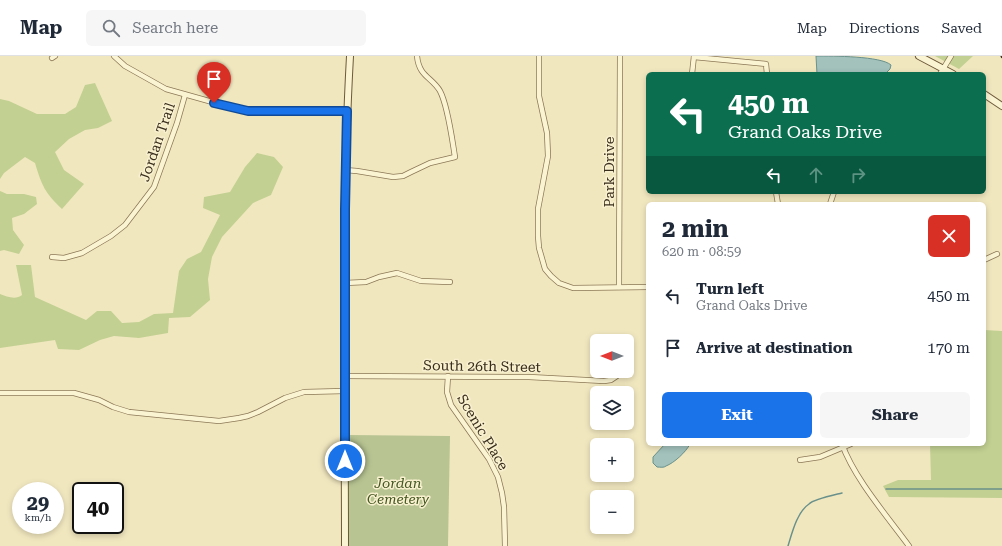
<!DOCTYPE html>
<html lang="en">
<head>
<meta charset="utf-8">
<style>
	:root { --surface:#fff; --page:#f6f6f7; --text:#1f2937; --muted:#747a83; --line:#e0e1e3; --accent:#1a73e8 }
	body { margin:0; font-family:"Roboto Serif",serif; background:var(--page); color:var(--text); height:100vh; display:flex; flex-direction:column; font-size:15px; white-space:nowrap }
	* { box-sizing:border-box; margin:0 }
	p { font-size:13px; color:var(--muted) }
	.icon { flex:none; width:22px; height:22px; fill:none; stroke:currentColor; stroke-width:2; stroke-linecap:round; stroke-linejoin:round }
	.map { position:relative; flex:1; overflow:hidden }
	.panel { position:absolute; left:646px; top:146px; width:340px; height:244px; display:flex; flex-direction:column; background:var(--surface); border-radius:6px; box-shadow:0 2px 6px #0003 }
	.panel>* { flex:none }
	.guide { position:absolute; left:646px; top:16px; width:340px; height:122px; border-radius:6px; box-shadow:0 2px 6px #0003; background:#0b6e4f; color:#fff; overflow:hidden }
	.needle { width:26px; rotate:270deg }
	.fabs { position:absolute; left:590px; top:278px; display:grid; gap:8px }
	.fabs a { display:grid; place-items:center; width:44px; height:44px; border-radius:6px; background:var(--surface); box-shadow:0 2px 6px #0003; font-size:20px }
	.speed { position:absolute; left:12px; top:426px; display:flex; gap:8px; font-size:20px; font-weight:700; text-align:center }
	.speed>* { display:grid; place-content:center; width:52px; height:52px; border-radius:50%; background:var(--surface); box-shadow:0 2px 6px #0003; line-height:1 }
	.speed small { font-size:10px; font-weight:400 }
	.speed .limit { border:2px solid #111; border-radius:6px; background:#fff; color:#111 }
	.pin { position:absolute; display:grid; place-items:center; width:34px; height:34px; color:#fff; margin:-41px -17px; border-radius:50% 50% 50% 0; rotate:-45deg; box-shadow:0 0 4px #0007 }
	.pin .icon { rotate:45deg }
	.me { position:absolute; width:44px; margin:-22px; rotate:0deg; stroke-linejoin:round; filter:drop-shadow(0 0 3px #0008) }
	.turn { display:flex; align-items:center; gap:14px; height:84px; padding:0 16px; font-size:18px }
	.turn .icon { width:52px; height:52px; stroke-width:2.5 }
	.turn b { display:block; font-size:28px; line-height:34px }
	.lanes { display:flex; align-items:center; height:38px; padding:0 16px; background:#0003; justify-content:center; gap:20px; direction:ltr }
	.lanes .off { opacity:.35 }
	.round { display:grid; place-items:center; flex:none; width:42px; height:42px; border-radius:6px; background:var(--page) }
	.headline { display:flex; align-items:center; justify-content:space-between; height:68px; padding:0 16px }
	h1 { font-size:24px; font-weight:700; line-height:30px }
	.primary-button { display:flex; gap:8px; margin-top:auto; padding:8px 16px }
	.primary-button a { flex:1; height:46px; border-radius:6px; background:var(--accent); color:#fff; font-size:16px; font-weight:700; line-height:46px; text-align:center }
	.primary-button a+a { background:var(--page); color:var(--text) }
	ul { padding:0; list-style:none }
	li { display:flex; align-items:center; gap:12px; height:52px; padding:0 16px }
	li div { flex:1 }
	li b { display:block; font-size:15px }
	li em { font-style:normal }
	header { display:flex; align-items:center; gap:24px; box-sizing:border-box; height:56px; padding:0 20px; background:var(--surface); border-bottom:1px solid var(--line) }
	header strong { font-size:19px }
	nav { display:flex; gap:22px; margin-inline-start:auto; font-size:14px }
	.search { width:280px; height:36px; background:var(--page); display:flex; align-items:center; gap:10px; box-sizing:border-box; padding:0 14px; border-radius:6px; color:var(--muted); font-size:15px }
	.map>svg:first-child { display:block }
</style>
</head>
<body>
<header>
<strong>Map</strong>
<div class="search"><svg class="icon" aria-label="search" viewBox="0 0 24 24"><circle cx="10" cy="10" r="6"/><path d="M15 15l6 6"/></svg>Search here</div>
<nav><a>Map</a><a>Directions</a><a>Saved</a></nav>
</header>
<div class="map">
<svg width="1002" height="490" viewBox="0 0 1002 490">
	<rect width="100%" height="100%" fill="#f1e7bf"/>
	<g fill="#c2d092">
		<polygon points="935,0 973,0 959,13"/>
		<path d="M95,27L112,65L98,72L85,74L69,83L55,96L64,114L84,128L62,153C45,137 42,130 35,107L25,101L4,117L0,123V43L9,45L37,58H65L76,51L85,29Z"/>
		<path d="M257,97L274,101L283,111L271,139L253,147L222,181L212,201L208,223L210,244L190,261L169,262L168,277L139,282L114,280L100,284L79,294L58,293L55,284L0,292V238C7,241 16,244 22,239L16,209H31L35,241L86,264L97,255H111L122,267L139,266L154,258L173,257L179,215L187,203L201,196L220,159L203,152L204,141L230,136L245,111Z"/>
		<polygon points="0,135 7,138 24,138 36,141 37,148 24,158 12,162 13,174 24,189 19,198 4,194 0,195"/>
		<polygon points="984,274 1002,275 1002,442 889,441 883,430 898,424 931,424 930,388 984,388"/>
	</g>
	<polygon fill="#b8c492" points="348,379 450,380 448,490 347,490"/>
	<g fill="#a3c2bc" stroke="#69918b">
		<path d="M816,0C833,0 881,0 891,9L890,13L885,18H817Z"/>
		<path d="M665,388H690C686,396 674,407 666,410C664,412 660,411 657,411L653,407V401Z"/>
	</g>
	<g fill="none" stroke-linecap="round" stroke-linejoin="round">
		<g stroke="#69918b" stroke-width="1.5">
			<polyline points="886,433 1002,433"/>
			<path d="M788,490C792,477 797,456 809,448C814,443 834,439 842,437"/>
		</g>
		<g stroke="#8b7856" stroke-width="6">
			<g id="street">
				<polyline points="114,0 125,10 166,33 241,54 347,55"/>
				<polyline points="539,0 539,40 547,77 548,100 538,153 538,180 539,192 545,213 551,220 559,227 573,232 648,231"/>
				<polyline points="694,1 766,8 767,18"/>
				<polyline points="52,2 55,0"/>
				<polyline points="692,18 694,0"/>
				<polyline points="940,18 951,0"/>
				<path d="M345,114L357,115L393,121L403,120L411,116L430,107L455,101C452,83 448,50 440,35C432,21 419,21 417,0"/>
				<polyline points="776,136 778,148"/>
				<polyline points="830,148 834,136"/>
				<polyline points="52,201 64,202 82,197 111,180 125,169 154,131 177,67 185,39"/>
				<polyline points="984,204 997,198"/>
				<polyline points="345,227 366,226 379,221 397,217 421,225 450,226"/>
				<polyline points="619,231 620,0"/>
				<polyline points="345,320 529,321 604,325 611,324 617,320"/>
				<polyline points="448,320 447,336 451,349 489,403 498,421 502,437 504,451 505,490"/>
				<polyline points="0,337 74,337 99,344 113,351 129,356 219,365 239,362 248,360 258,356 285,342 304,336 345,335"/>
				<path d="M842,388C854,422 887,460 909,490"/>
				<polyline points="800,404 820,401 851,388"/>
			</g>
		</g>
		<g stroke="#6c5939" stroke-width="8">
			<g id="secondary">
				<polyline points="919,0 953,18"/>
				<polyline points="984,38 1002,50"/>
				<path d="M345,490C345,327 341,163 350,0"/>
			</g>
		</g>
		<use href="#street" stroke="#fbf4d3" stroke-width="4.5"/>
		<use href="#secondary" stroke="#fbf4d3" stroke-width="6"/>
		<polyline stroke="#392d1c" stroke-width="1.5" stroke-dasharray="7 7" stroke-linecap="butt" points="1001,0 1002,2"/>
	</g>
	<g fill="none" stroke-linecap="round" stroke-linejoin="round">
		<g stroke="#114b97" stroke-width="10">
			<polyline id="route" points="214,47 248,55 347,55 345,153 345,405"/>
		</g>
		<use href="#route" stroke="#1a73e8" stroke-width="7"/>
	</g>
	<g text-anchor="middle" dominant-baseline="central" stroke-width="3" stroke-linejoin="round" paint-order="stroke">
		<g font-size="14" fill="#392d1c" stroke="#f8f0cf">
			<text transform="translate(157 86) rotate(-71)">Jordan Trail</text>
			<text transform="translate(609 116) rotate(-90)">Park Drive</text>
			<text transform="translate(482 310) rotate(1)">South 26th Street</text>
			<text transform="translate(483 376) rotate(59)">Scenic Place</text>
		</g>
		<g font-size="14" font-style="italic" fill="#435721" stroke="#f8f0cf">
			<text x="398" y="427">Jordan<tspan x="398" dy="16">Cemetery</tspan></text>
		</g>
	</g>
</svg>
<div class="fabs">
<a><svg class="needle" viewBox="-14 -14 28 28"><path d="M0-13l5 13h-10z" fill="#e53935"/><path d="M0 13l5-13h-10z" fill="#747a83"/></svg></a>
<a><svg class="icon" aria-label="layers" viewBox="0 0 24 24"><path d="M12 4l9 5-9 5-9-5zM3 14l9 5 9-5"/></svg></a>
<a>+</a>
<a>−</a>
</div>
<div class="speed"><div>29<small>km/h</small></div><div class="limit">40</div></div>
<div class="pin" style="left:214px;top:47px;background:#d93025"><svg class="icon" aria-label="arrive" viewBox="0 0 24 24"><path d="M6 21V4h12l-3 4 3 4H6"/></svg></div>
<svg class="me" style="left:345px;top:405px" viewBox="-20 -20 40 40"><circle r="17" fill="#1a73e8" stroke="#fff" stroke-width="3"/><path d="M0-11L8 9 0 5-8 9z" fill="#fff"/></svg>
<div class="guide">
<div class="turn"><svg class="icon" aria-label="left" viewBox="0 0 24 24"><path d="M17 20v-9H6M10 6l-5 5 5 5"/></svg><div><b>450 m</b>Grand Oaks Drive</div></div>
<div class="lanes"><svg class="icon" aria-label="left" viewBox="0 0 24 24"><path d="M17 20v-9H6M10 6l-5 5 5 5"/></svg><svg class="icon off" aria-label="ahead" viewBox="0 0 24 24"><path d="M12 20V5M6 11l6-6 6 6"/></svg><svg class="icon off" aria-label="right" viewBox="0 0 24 24"><path d="M7 20v-9h11M14 6l5 5-5 5"/></svg></div>
</div>
<section class="panel">
<div class="headline"><div><h1>2 min</h1><p>620 m · 08:59</p></div><a class="round" style="background:#d93025;color:#fff"><svg class="icon" aria-label="close" viewBox="0 0 24 24"><path d="M6 6l12 12M18 6L6 18"/></svg></a></div>
<ul>
<li><svg class="icon" aria-label="left" viewBox="0 0 24 24"><path d="M17 20v-9H6M10 6l-5 5 5 5"/></svg><div><b>Turn left</b><p>Grand Oaks Drive</p></div><em>450 m</em></li>
<li><svg class="icon" aria-label="arrive" viewBox="0 0 24 24"><path d="M6 21V4h12l-3 4 3 4H6"/></svg><div><b>Arrive at destination</b></div><em>170 m</em></li>
</ul>
<div class="primary-button"><a>Exit</a><a>Share</a></div>
</section>
</div>
</body>
</html>
